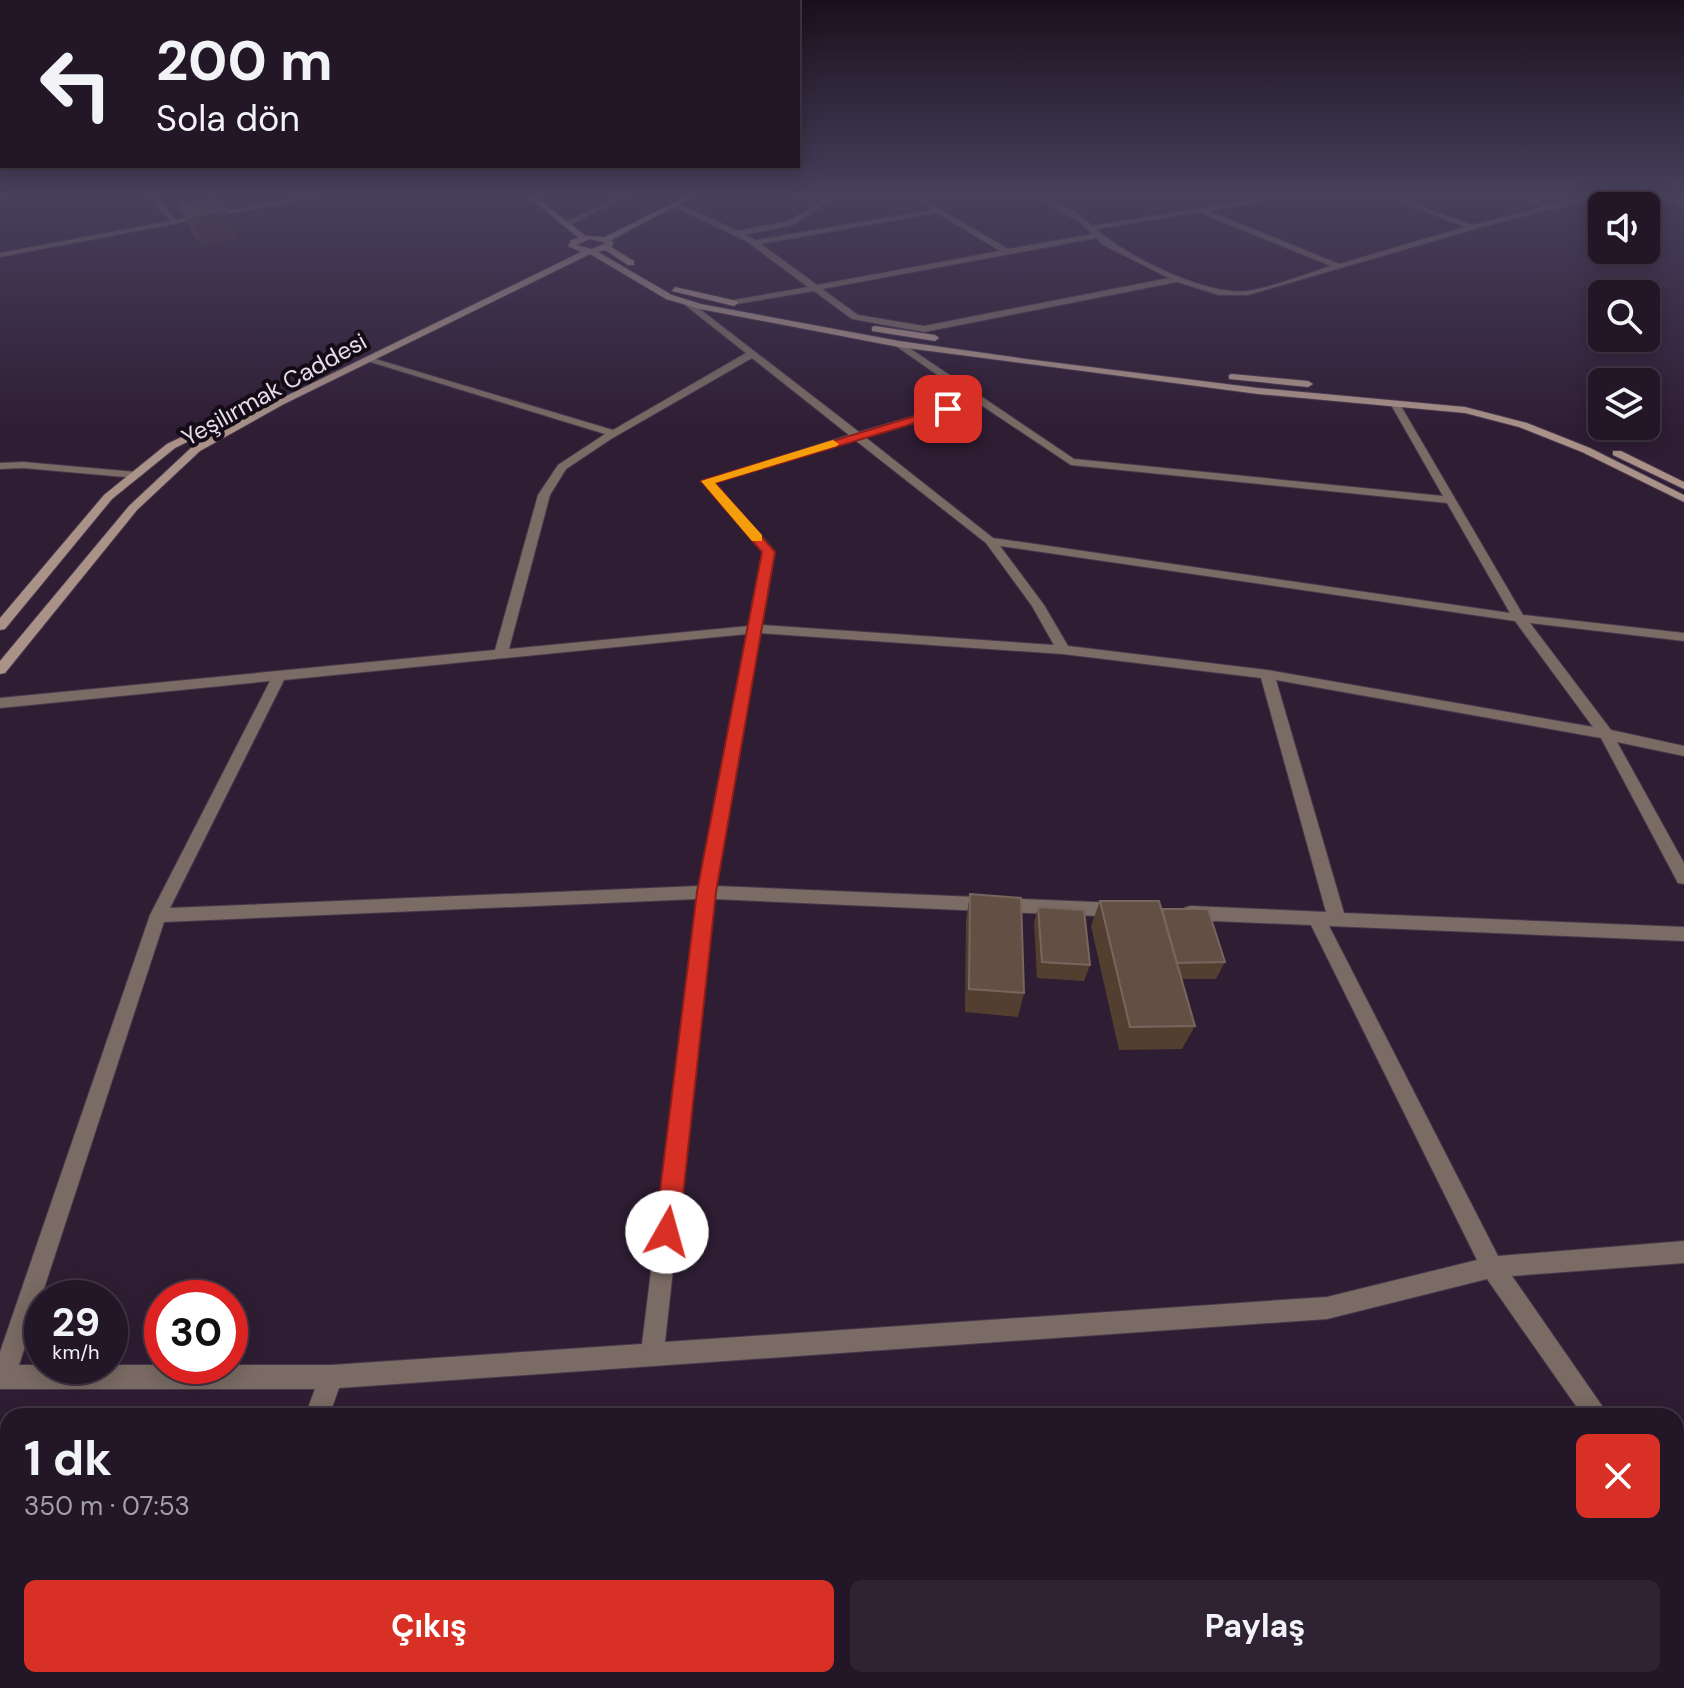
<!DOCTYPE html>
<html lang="tr">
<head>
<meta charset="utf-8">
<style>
	:root { --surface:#231627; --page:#2f2333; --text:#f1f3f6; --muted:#a39fa7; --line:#403544; --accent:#d93025 }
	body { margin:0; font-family:"DM Sans",sans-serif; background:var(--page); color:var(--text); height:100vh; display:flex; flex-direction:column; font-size:30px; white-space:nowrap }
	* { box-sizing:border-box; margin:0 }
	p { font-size:26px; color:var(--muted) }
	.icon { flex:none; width:44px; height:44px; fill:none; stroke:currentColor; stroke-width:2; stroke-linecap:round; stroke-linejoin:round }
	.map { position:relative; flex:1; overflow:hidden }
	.details { position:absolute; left:0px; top:1408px; width:1684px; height:280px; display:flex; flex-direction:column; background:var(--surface); border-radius:24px 24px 0 0; box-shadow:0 4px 20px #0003,0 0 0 2px var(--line) }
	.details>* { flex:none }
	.top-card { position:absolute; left:0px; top:0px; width:800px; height:168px; box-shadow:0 4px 20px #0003,0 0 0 2px var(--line); background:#231627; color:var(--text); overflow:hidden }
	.tools { position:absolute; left:1588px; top:192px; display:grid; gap:16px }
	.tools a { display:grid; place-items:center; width:72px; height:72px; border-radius:12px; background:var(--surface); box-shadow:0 4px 20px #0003,0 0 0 2px var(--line); font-size:40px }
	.speed { position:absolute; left:24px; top:1280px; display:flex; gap:16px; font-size:40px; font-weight:700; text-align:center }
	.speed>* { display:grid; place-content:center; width:104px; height:104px; border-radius:50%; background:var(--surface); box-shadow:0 4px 20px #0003,0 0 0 2px var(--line); line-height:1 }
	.speed small { font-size:20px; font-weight:400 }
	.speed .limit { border:12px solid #d22; background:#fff; color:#111 }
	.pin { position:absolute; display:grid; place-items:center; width:68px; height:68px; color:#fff; margin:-34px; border-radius:16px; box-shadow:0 4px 12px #0006 }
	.me { position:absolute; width:88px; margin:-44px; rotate:7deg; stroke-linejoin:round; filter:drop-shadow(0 0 6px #0008) }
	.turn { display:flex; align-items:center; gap:28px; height:168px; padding:0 24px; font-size:36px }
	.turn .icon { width:104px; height:104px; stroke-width:2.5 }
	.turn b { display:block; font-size:56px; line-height:68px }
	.round { display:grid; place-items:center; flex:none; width:84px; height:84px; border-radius:12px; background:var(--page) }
	.headline { display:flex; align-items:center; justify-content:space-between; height:136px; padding:0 24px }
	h1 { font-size:48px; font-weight:700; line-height:60px }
	.cta { display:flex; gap:16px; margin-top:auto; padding:16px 24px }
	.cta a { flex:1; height:92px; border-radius:12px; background:var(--accent); color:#fff; font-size:32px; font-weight:700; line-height:92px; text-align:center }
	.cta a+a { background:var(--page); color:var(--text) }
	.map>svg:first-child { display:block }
</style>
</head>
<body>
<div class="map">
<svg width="1684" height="1688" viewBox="0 0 1684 1688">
	<rect width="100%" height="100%" fill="#2f1d34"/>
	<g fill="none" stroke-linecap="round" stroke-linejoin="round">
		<g stroke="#49384d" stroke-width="2">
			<g id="minor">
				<polygon points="149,196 156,196 176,220 307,196 320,196 0,257 0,253 170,221"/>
				<polygon points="621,196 629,196 568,226 561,224"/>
				<path d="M830,196H838L793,225L745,235L756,240L932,210L910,196H918L1008,249L1092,234L1079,222L1035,196C1053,196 1079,213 1092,226L1269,197L1271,200L1209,211L1339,264L1465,227L1384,196H1393L1472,225L1544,207L1514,196C1527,196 1538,204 1551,205C1567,206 1585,195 1601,196L1475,229L1248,295H1219L1177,282L924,332L852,319L814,291L731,305V301L734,300L808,287L746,241L670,205L677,203L738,231L788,221ZM1200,212V213L1331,266C1304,274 1275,287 1247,291C1206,296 1126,256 1096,229ZM937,213L1000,251L817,285L761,244ZM1096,238L1103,245L1169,278L924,326L858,315L822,289Z"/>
				<path d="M688,300L859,432L972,399L896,346L894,344L899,341L1074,459L1443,496L1390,403L1398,401L1523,615L1684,633V641L1530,623L1611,730L1684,746V756L1617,742L1684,863V884L1678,883L1601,738L1276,680L1344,913L1684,927V941L1329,926L1498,1256L1684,1241V1263L1512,1276L1609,1416H1583L1487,1279L1327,1319L339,1388L329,1416H305L315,1389H0V1352L150,915L270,681L0,708V698L495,650L538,495L558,465L605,434L364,360L372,358L613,430L746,353L685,305V301ZM752,358L849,435L702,481L763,552L749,626L509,649L550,495L566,469L611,439ZM978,403L1071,465L1447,503L1510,613L993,538L865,437ZM855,440L986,543L1032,606L1054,645L762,625L775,552L714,482ZM1000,546L1515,621L1593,727L1267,670L1068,646L1044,605ZM760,633L1063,654L1261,678L1326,912L1190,906L1184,908L1182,913L1184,918L1190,920L1311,925L1477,1260L1327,1297L665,1342L714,899L1119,917L1125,915L1127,910L1125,905L1119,903L715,886ZM747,634L699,886L170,908L284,680ZM697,899L642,1344L331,1365H19L164,922Z"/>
				<polygon points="23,462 136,472 141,475 136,478 23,468 0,469 0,463"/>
				<polygon points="1676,1515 1684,1519 1684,1553 1676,1550"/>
				<polygon points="205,1680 233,1680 230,1688 202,1688"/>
			</g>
		</g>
		<g stroke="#49384d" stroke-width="2">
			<g id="secondary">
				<path d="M527,196H534L586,236L605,237L687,196H695L611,240L614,243L611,247L634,261V265H628L605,250L598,252L672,295L701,304L899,341L1026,359L1258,388L1465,407L1527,423L1590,448L1684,495V502L1582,452L1519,427L1465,413L1258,394L899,347L700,309L666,299L590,254L284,404L200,451L137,510L5,673L0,674V661L129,506L192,447L278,400L581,252L568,246L571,240L579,238ZM590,239L606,243L592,249L576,245Z"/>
				<polygon points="1648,196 1684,201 1684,205 1649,197"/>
				<polygon points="675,287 737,301 738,303 734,306 672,291"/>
				<polygon points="875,326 935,335 939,338 935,341 872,331 872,327"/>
				<polygon points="1232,374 1308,381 1313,384 1308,387 1229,379 1229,375"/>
				<polygon points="246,406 255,408 175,448 112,499 5,629 0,630 0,618 104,495 167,444"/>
				<polygon points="1613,451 1621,451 1684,482 1684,489 1613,455"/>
			</g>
		</g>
		<use href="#minor" fill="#7a6b64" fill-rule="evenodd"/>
		<use href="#secondary" fill="#aa9288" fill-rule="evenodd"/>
	</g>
	<g fill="#533f30">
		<polygon points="180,206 225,210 237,238 202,245 193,233"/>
		<polygon points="970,894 1024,993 1018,1017 965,1012 966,920"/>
		<polygon points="1100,901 1162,909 1225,962 1216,979 1181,979 1195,1026 1182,1049 1119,1050 1091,926"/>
		<polygon points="1038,907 1090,965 1084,981 1037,978 1034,923"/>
	</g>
	<polygon fill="#3e2a29" points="225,210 237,238 202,245 189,217"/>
	<g fill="#635044" stroke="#78655e" stroke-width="2">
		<polygon points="216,199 225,210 189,217 180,206"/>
		<polygon points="970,894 1021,898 1024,993 969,989"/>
		<polygon points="1100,901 1159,901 1195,1026 1130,1027"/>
		<polygon points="1038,907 1084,910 1090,965 1042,962"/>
		<polygon points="1162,909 1208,909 1225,962 1177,963"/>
	</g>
	<linearGradient id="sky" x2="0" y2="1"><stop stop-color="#1a101d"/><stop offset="0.45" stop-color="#47405c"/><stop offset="1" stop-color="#47405c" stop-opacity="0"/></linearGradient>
	<rect width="1684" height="432" fill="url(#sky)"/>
	<polygon fill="#d93025" stroke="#8d1f18" stroke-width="2" points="948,406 953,409 952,412 715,483 775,552 716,892 679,1232 675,1240 667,1244 658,1240 655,1232 697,892 762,552 701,481"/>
	<polygon fill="#f59e0b" points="833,440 839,444 837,446 715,483 762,535 762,541 752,541 701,481"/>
	<g text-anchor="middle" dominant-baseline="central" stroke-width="8" stroke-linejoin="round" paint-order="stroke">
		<g font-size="24" fill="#e7dbea" stroke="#130b15">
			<text transform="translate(274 389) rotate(-29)">Yeşilırmak Caddesi</text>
		</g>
	</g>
</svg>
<div class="tools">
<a><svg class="icon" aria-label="sound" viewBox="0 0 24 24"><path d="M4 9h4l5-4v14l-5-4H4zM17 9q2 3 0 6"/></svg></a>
<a><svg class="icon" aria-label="search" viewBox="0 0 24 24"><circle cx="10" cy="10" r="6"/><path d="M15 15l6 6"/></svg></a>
<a><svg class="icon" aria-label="layers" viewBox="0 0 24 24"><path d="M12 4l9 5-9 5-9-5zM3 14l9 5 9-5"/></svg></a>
</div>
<div class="speed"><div>29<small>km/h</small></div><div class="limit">30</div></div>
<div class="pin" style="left:948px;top:409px;background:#d93025"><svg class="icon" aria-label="arrive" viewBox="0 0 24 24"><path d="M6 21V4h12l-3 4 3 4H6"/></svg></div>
<svg class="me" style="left:667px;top:1232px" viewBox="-20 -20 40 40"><circle r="19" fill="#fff"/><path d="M0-13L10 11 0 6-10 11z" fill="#d93025"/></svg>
<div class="top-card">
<div class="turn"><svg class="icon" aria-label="left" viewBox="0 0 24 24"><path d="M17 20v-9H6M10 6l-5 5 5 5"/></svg><div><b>200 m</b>Sola dön</div></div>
</div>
<section class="details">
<div class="headline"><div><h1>1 dk</h1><p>350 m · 07:53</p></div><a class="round" style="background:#d93025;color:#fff"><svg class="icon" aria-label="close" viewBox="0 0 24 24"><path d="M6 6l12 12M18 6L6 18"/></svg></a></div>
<div class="cta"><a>Çıkış</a><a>Paylaş</a></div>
</section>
</div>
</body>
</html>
